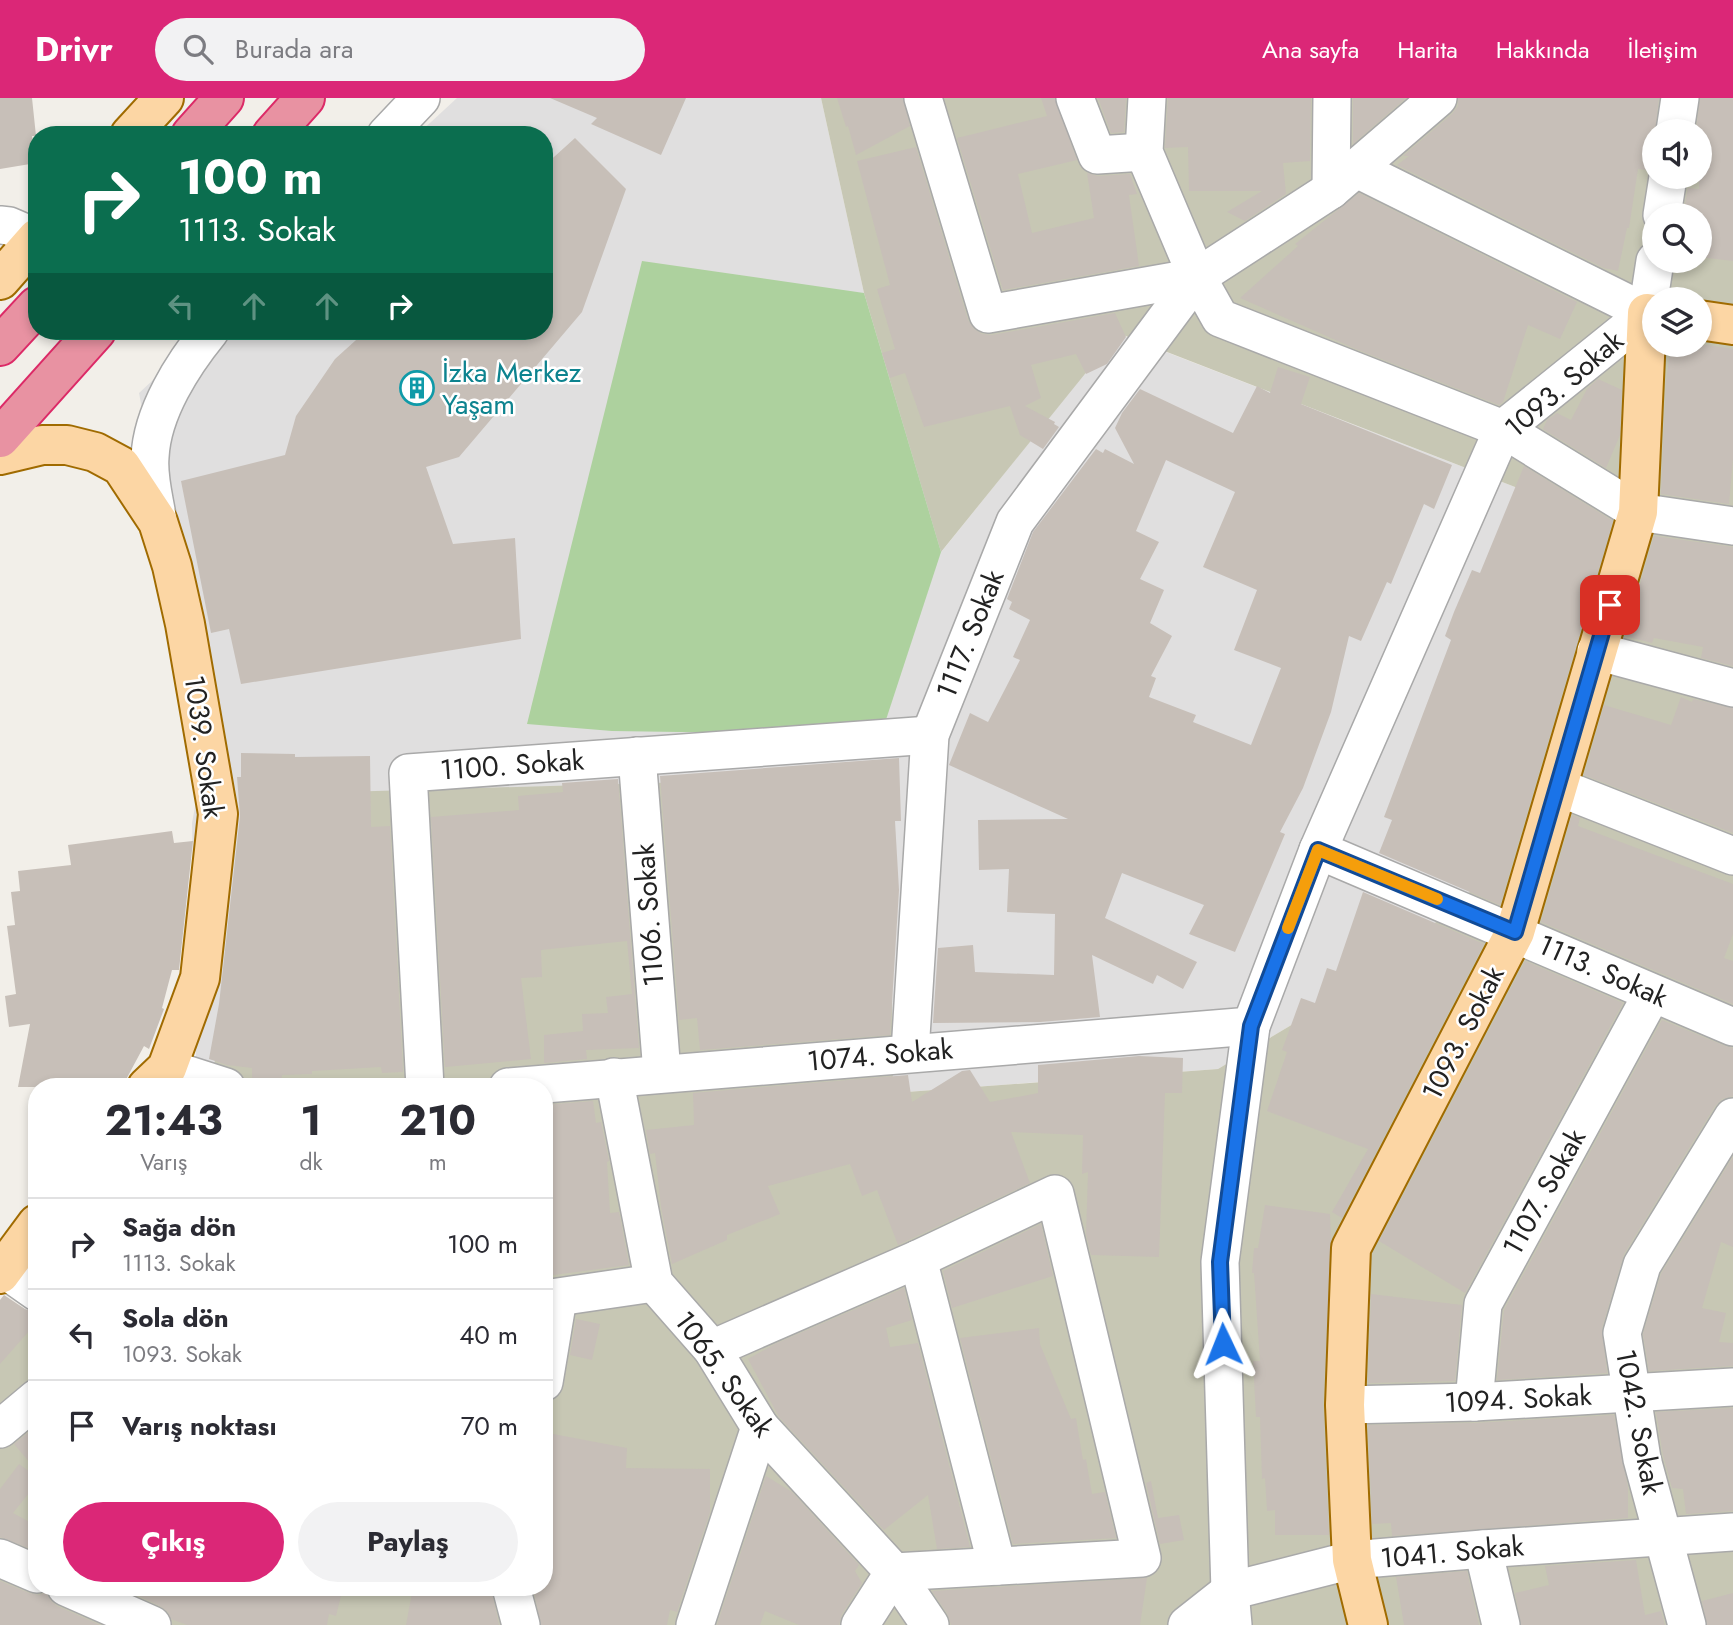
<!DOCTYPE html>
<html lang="tr">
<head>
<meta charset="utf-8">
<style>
	:root { --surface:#fff; --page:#f2f2f3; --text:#2b2b33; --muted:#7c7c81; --line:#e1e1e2; --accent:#db2777 }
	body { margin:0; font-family:Jost,sans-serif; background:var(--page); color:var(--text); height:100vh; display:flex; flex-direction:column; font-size:26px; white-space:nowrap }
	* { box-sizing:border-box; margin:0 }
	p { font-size:23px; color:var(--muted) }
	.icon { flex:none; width:38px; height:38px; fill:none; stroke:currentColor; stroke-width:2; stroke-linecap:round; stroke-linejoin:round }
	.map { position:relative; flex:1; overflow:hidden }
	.side { position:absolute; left:28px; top:980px; width:525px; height:518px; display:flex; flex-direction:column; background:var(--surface); border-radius:28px; box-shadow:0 4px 10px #0003 }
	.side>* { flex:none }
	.banner { position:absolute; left:28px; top:28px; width:525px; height:214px; border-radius:28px; box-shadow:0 4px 10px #0003; background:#0b6e4f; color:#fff; overflow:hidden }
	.tools { position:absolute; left:1642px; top:21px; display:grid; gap:14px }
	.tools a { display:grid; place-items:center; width:70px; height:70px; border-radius:50%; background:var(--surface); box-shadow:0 4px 10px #0003; font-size:35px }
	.pin { position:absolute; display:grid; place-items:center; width:60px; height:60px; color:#fff; margin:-30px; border-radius:14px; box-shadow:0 4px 10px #0006 }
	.me { position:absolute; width:77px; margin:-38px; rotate:358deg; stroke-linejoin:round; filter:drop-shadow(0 0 5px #0008) }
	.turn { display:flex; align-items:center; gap:24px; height:147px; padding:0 35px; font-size:32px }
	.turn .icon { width:91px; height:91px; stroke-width:2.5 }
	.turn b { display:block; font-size:49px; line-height:60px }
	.lanes { display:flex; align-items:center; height:66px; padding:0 35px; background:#0003; justify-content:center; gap:35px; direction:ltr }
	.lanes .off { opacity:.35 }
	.eta { display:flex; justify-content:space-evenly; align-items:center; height:119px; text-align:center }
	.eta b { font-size:42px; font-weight:700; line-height:49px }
	.primary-button { display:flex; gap:14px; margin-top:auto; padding:14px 35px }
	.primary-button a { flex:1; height:80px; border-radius:42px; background:var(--accent); color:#fff; font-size:28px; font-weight:700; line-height:80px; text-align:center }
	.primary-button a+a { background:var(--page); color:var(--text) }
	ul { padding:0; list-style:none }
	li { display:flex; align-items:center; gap:21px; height:91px; padding:0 35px; border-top:2px solid var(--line) }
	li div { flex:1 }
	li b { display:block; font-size:26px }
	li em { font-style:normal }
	header { display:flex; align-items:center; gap:42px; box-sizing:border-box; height:98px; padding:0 35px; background:var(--accent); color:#fff }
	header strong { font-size:33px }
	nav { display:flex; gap:38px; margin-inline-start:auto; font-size:24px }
	.search { width:490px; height:63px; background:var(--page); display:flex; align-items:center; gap:18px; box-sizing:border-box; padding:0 24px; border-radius:38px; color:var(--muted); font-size:26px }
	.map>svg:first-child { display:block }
</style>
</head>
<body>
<header>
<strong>Drivr</strong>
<div class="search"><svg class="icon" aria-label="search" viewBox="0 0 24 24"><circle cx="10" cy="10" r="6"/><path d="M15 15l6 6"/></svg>Burada ara</div>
<nav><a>Ana sayfa</a><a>Harita</a><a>Hakkında</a><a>İletişim</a></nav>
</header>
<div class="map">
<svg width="1733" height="1527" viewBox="0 0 1733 1527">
	<rect width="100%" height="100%" fill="#f2efe9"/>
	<polygon fill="#e0dfdf" points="457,0 821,0 864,195 942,453 1117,235 1595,420 1483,782 1380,874 1218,971 892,995 890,678 209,989 171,989 196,959 192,725 205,654 139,295 206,233 544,233 544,37 417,37"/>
	<path fill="#c7c7b4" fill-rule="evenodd" d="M821,0H1733V1527H0V1255L37,1221V1489H544V989H209L275,696L890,678L893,995L1218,971L1380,874L1483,782L1595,420L1118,235L941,454L864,195ZM1654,33H1699V79H1654ZM1654,117H1699V163H1654ZM1654,201H1699V247H1654Z"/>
	<polygon fill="#add19e" points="642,163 864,195 941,454 881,637 612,633 527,626"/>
	<g fill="#c7bfb8" fill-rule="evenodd">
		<polygon points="0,0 32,0 36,38 32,38 36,65 0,71"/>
		<polygon points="550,0 686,0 661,57 591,26 597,20"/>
		<polygon points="837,0 903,0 910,28 856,57 848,28 846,29"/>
		<polygon points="1041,0 1055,0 1077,62 1018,76 1032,135 1094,120 1087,75 1098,78 1130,76 1137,96 1129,97 1139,168 1003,192 957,40 1047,18"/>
		<polygon points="1098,0 1126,0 1124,34 1111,35"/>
		<polygon points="1168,0 1311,0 1310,63 1283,65 1286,96 1245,123 1227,114 1262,93 1189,93 1188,49 1165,50"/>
		<polygon points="1353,0 1406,0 1353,46"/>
		<polygon points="1458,0 1659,0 1655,33 1651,33 1648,72 1638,71 1629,130 1627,130 1618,173 1604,170 1397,67 1409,58 1403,58 1452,16 1458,8"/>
		<polygon points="1700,0 1733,0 1733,163 1699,159 1699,117 1683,117 1688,90 1699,91 1699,33 1696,33"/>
		<polygon points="575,40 626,91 582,214 459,359 426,369 453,446 515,440 521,541 241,586 229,531 211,535 181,383 285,357 296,318 335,261 366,233 544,233 544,68"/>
		<polygon points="916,49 968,222 974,231 982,236 992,237 1115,215 1126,239 1107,266 1086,276 1076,256 1031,267 1041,300 1025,308 1055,324 1054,326 1059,329 1043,351 1020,337 1010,308 924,329 905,275 890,280 882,255 895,251 877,191 890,187 857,63"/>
		<polygon points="1359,95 1577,204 1560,241 1528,227 1503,304 1499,307 1356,251 1240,200 1298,148 1295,146"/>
		<polygon points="1671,247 1708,247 1733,251 1733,360 1729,406 1661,396 1666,283"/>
		<path d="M1278,269L1310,279L1301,306L1452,367L1434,411L1424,406L1391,486L1387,484L1361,543L1349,538L1331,614L1303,690L1280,734L1285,736L1235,854L1189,836L1204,807L1122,775L1105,820L1197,864L1183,891L1157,877L1153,886L1092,857L1100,919L1040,924L933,925L938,850L973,847L975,874L1054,877L1055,816L1007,814L1009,771L979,772L978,722L1068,721L949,667L970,615L988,624L1020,562L1013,559L1030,522L1009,511L1012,504L1007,501L1033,434L1096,351L1103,355L1105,351L1134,366L1115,330L1122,315L1140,291L1233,335L1257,288L1270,295ZM1166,362L1235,394L1203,469L1257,492L1234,552L1281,570L1251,647L1193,624L1196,617L1149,599L1156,580L1151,578L1172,538L1150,525L1164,492L1140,481L1159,444L1136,433Z"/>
		<polygon points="1598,281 1622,292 1620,337 1606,370 1543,331 1547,322 1557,315 1571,322 1587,291"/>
		<polygon points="1524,368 1613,423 1500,807 1379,755 1392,722 1384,719 1451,542 1445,538 1454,514 1472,472 1480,475"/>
		<polygon points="1654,438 1733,449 1733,568 1701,560 1703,549 1654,540 1652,545 1625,538"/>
		<polygon points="1681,599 1692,604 1693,601 1733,610 1733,735 1584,677 1604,607 1671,627"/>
		<polygon points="241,655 295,656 295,659 370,658 371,729 390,728 403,974 382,975 381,969 312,973 312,976 282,977 281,985 252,984 252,970 227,967 209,961 219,906 240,718 237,679 241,679"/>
		<polygon points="899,660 901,723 895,723 899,792 890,937 700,952 697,920 679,922 660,678"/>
		<polygon points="618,681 639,950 586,952 587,961 544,965 544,937 583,933 582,916 608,915 606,899 632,896 627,843 541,852 542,879 521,880 531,961 445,969 431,719 519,712 518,698 563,694 562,685"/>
		<polygon points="1572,717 1580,720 1578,728 1733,786 1733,836 1724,860 1733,863 1733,906 1541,824"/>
		<polygon points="172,733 174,745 193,743 179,872 172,872 162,910 164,911 149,951 144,948 122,989 18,989 30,926 9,929 5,898 16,896 7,828 15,827 11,794 20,793 18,773 71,767 68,747"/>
		<polygon points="1363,794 1484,846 1342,1120 1332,1114 1368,1051 1267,1013 1287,954 1282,952 1301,900 1315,905 1327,870 1336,873"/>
		<polygon points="1525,863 1623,905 1465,1195 1379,1143"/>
		<polygon points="1662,922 1725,948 1733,950 1733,998 1722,1001 1715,1008 1624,1156 1602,1230 1607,1275 1497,1282 1504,1212"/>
		<polygon points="1139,958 1183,960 1182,995 1165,995 1159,1159 1091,1157 1086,1136 1088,1074 1082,1076 1083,1037 1011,1034 1030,1085 898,1147 877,1092 862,1098 850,1066 768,1088 780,1116 727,1137 727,1142 672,1166 661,1109 655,1055 650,1056 646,1032 694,1027 693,995 908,977 912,1004 962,973 970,972 990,1004 1038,995 1038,967"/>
		<polygon points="593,1003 596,1025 601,1024 609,1063 607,1064 610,1115 619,1114 629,1167 546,1178 544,1007"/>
		<polygon points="1733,1059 1733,1149 1721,1144 1702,1210 1726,1215 1719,1244 1733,1245 1733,1268 1649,1273 1643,1236 1661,1176"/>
		<polygon points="1265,1107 1330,1116 1331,1141 1323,1306 1329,1437 1275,1437 1275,1412 1267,1413 1265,1380 1262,1381 1260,1319 1256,1319 1253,1263 1260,1263 1254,1175 1252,1175 1254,1150 1258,1150"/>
		<polygon points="1041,1126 1053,1178 952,1210 943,1173"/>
		<polygon points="904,1190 912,1222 886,1230 890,1249 918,1245 970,1449 937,1451 928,1397 884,1432 779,1319 748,1261 775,1246"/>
		<polygon points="1371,1196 1462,1207 1455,1283 1368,1285"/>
		<polygon points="4,1197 25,1211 37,1215 37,1224 0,1266 0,1202"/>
		<polygon points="576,1221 600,1226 592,1262 570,1257"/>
		<polygon points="1039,1230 1040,1246 1071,1321 1076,1320 1083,1362 1086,1361 1092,1396 1105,1394 1116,1440 1013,1446 960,1240"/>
		<polygon points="1733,1310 1733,1413 1686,1416 1683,1391 1672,1390 1663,1357 1656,1314"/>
		<polygon points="1614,1317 1628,1390 1628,1420 1392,1438 1391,1425 1372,1426 1368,1327 1475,1325"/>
		<polygon points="35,1329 37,1331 37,1373 14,1346"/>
		<polygon points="548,1335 627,1350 626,1370 710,1371 710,1414 677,1514 670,1512 667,1527 541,1527 533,1489 544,1489 544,1365"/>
		<polygon points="19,1366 37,1379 37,1385 13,1415 37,1428 37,1448 34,1452 0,1439 0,1391"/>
		<polygon points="766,1378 792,1394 859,1467 855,1473 862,1485 842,1516 839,1527 799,1527 765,1513 760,1527 717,1527"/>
		<polygon points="1151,1383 1158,1420 1179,1417 1184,1442 1160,1446 1146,1385"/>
		<polygon points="1636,1462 1645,1517 1661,1513 1665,1527 1521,1527 1515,1495 1549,1487 1545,1468"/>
		<polygon points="1467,1473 1479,1527 1404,1527 1396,1479"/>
		<polygon points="1147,1480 1140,1527 951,1527 947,1515 932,1493"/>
		<polygon points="0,1483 29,1495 39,1497 46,1494 50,1502 57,1508 100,1527 0,1527"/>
		<polygon points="119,1489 333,1489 332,1491 342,1494 336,1518 329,1516 327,1527 187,1527 171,1521 168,1514 160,1508"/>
		<polygon points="413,1489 491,1489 499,1527 406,1527"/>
		<polygon points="1733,1495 1733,1527 1707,1527 1702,1503"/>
	</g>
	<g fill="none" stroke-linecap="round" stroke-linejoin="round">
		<g stroke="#a9a9a9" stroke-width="40">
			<g id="minor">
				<polyline points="923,0 988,216 1197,179 1331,92 1438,0"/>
				<polyline points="1075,0 1097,57 1144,54"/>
				<polyline points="1147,0 1144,54 1197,179 1220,220 1503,331 1638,414 1733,428"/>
				<polyline points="1675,33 1680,0"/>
				<polyline points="386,37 421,0"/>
				<polyline points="1355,70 1647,215"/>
				<polyline points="1331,92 1332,0"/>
				<polyline points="1662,117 1668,79"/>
				<polyline points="0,127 9,128 37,140"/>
				<polyline points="1647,215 1655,163"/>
				<path d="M158,424C155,403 148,380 150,359C152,314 183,266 210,233"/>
				<polyline points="1596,553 1733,590"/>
				<polyline points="637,658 662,975"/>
				<polyline points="1558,689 1733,758"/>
				<polyline points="1318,752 1733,929"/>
				<polyline points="910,954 930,637 1015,424 1197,179"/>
				<polyline points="167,970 226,989"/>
				<polyline points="614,979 654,1185 712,1251 760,1329 894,1474 930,1527"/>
				<polyline points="425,989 408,675 930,637"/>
				<polyline points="508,989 1251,928"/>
				<polyline points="918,1161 997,1468"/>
				<polyline points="4,1171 37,1194"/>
				<polyline points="544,1201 654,1185"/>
				<polyline points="712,1251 918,1161 1055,1096 1142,1460 894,1474 860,1527"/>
				<polyline points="544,1284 558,1200"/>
				<polyline points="1474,1304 1483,1206 1652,896"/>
				<polyline points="1345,1307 1474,1304 1733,1289"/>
				<polyline points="0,1331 37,1300"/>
				<polyline points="1483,1451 1501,1527"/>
				<polyline points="0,1460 37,1476"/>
				<polyline points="66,1489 152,1527"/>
				<polyline points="511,1489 521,1527"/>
				<polyline points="695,1527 760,1329"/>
				<polyline points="1187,1527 1230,1493 1352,1462 1483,1451 1733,1434"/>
				<polyline points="1233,1527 1230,1493 1220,1164 1251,928 1318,752 1503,331 1647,215"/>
				<polyline points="1687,1527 1642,1361 1622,1235 1642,1167 1733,1019"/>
			</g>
		</g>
		<g stroke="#a06b00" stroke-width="42">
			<g id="major">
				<polyline points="130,37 164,0"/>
				<polyline points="0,182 37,140"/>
				<polyline points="1699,222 1733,227"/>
				<polyline points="0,357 42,347 67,347 95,354 121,368 158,424 172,468 185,526 218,716 200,880 167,970 147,989"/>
				<polyline points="0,1176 37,1126"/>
				<polyline points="1368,1527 1352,1462 1345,1307 1351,1150 1515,834 1638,414 1647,215 1654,216"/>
			</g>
		</g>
		<g stroke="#dc2a67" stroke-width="42">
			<g id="highway">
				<polyline points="191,37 224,0"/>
				<polyline points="272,37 305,0"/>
				<polyline points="0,248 37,208"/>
				<polyline points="0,340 96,233"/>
			</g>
		</g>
		<use href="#minor" stroke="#fff" stroke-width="37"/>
		<use href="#major" stroke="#fcd6a4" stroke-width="38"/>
		<use href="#highway" stroke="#e892a2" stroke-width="38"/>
	</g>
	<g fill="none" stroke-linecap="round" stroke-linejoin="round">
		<g stroke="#114b97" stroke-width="18">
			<polyline id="route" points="1223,1246 1220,1164 1251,928 1318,752 1515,834 1610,507"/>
		</g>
		<use href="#route" stroke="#1a73e8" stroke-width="12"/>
		<polyline stroke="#f59e0b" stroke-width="12" points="1288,830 1318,752 1437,801"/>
	</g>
	<defs>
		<g id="building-ring" transform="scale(1.75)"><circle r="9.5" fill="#fff" stroke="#0f9aa8" stroke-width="1.5"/><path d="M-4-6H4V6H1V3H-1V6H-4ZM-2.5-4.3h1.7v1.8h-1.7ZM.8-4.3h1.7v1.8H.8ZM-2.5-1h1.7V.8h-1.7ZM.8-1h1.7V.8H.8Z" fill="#0f9aa8"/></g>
	</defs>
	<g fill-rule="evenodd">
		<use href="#building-ring" x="417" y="290"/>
	</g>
	<g text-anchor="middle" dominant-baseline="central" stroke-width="5" stroke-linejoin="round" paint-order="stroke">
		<g font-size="28" fill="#0d838f" stroke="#fff" text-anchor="start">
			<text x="442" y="274">İzka Merkez<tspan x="442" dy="32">Yaşam</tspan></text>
		</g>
		<g font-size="28" fill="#222" stroke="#fff">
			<text transform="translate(1564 286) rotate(-41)">1093. Sokak</text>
			<text transform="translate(970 536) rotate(-68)">1117. Sokak</text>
			<text transform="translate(204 649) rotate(82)">1039. Sokak</text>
			<text transform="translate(512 667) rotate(-4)">1100. Sokak</text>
			<text transform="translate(649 817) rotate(-94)">1106. Sokak</text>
			<text transform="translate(1603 873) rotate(24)">1113. Sokak</text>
			<text transform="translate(1463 935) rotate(-63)">1093. Sokak</text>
			<text transform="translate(880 957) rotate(-5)">1074. Sokak</text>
			<text transform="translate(1544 1094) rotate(-61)">1107. Sokak</text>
			<text transform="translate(724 1276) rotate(54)">1065. Sokak</text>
			<text transform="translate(1518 1301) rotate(-3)">1094. Sokak</text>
			<text transform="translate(1639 1324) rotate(79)">1042. Sokak</text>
			<text transform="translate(1452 1454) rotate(-5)">1041. Sokak</text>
		</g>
	</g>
</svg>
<div class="tools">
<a><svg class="icon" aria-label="sound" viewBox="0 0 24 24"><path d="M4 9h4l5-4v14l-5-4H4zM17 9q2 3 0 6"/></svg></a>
<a><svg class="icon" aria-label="search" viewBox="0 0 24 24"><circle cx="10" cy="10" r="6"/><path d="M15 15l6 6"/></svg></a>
<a><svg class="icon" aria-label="layers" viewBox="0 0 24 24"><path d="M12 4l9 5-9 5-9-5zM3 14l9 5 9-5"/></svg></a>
</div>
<div class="pin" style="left:1610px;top:507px;background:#d93025"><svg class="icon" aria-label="arrive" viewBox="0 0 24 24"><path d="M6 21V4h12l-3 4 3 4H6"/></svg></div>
<svg class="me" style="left:1223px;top:1246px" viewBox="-20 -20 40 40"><path d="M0-17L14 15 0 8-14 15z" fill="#1a73e8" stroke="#fff" stroke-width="4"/></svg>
<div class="banner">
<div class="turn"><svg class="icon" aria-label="right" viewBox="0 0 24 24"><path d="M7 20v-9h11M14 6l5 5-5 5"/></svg><div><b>100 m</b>1113. Sokak</div></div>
<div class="lanes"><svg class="icon off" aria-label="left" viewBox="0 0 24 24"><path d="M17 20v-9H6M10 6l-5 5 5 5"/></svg><svg class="icon off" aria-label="ahead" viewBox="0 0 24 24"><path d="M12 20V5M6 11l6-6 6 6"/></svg><svg class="icon off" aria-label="ahead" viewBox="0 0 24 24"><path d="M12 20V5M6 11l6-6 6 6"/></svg><svg class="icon" aria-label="right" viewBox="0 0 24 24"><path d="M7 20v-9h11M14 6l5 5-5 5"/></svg></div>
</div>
<section class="side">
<div class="eta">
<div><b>21:43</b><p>Varış</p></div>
<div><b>1</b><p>dk</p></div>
<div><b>210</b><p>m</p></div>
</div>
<ul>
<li><svg class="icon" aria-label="right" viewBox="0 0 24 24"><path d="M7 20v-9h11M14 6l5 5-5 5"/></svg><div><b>Sağa dön</b><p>1113. Sokak</p></div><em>100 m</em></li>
<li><svg class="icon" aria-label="left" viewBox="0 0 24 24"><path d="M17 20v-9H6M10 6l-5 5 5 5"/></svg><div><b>Sola dön</b><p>1093. Sokak</p></div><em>40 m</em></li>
<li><svg class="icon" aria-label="arrive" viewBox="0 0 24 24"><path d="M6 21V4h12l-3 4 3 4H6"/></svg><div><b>Varış noktası</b></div><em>70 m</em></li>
</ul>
<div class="primary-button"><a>Çıkış</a><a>Paylaş</a></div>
</section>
</div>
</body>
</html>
